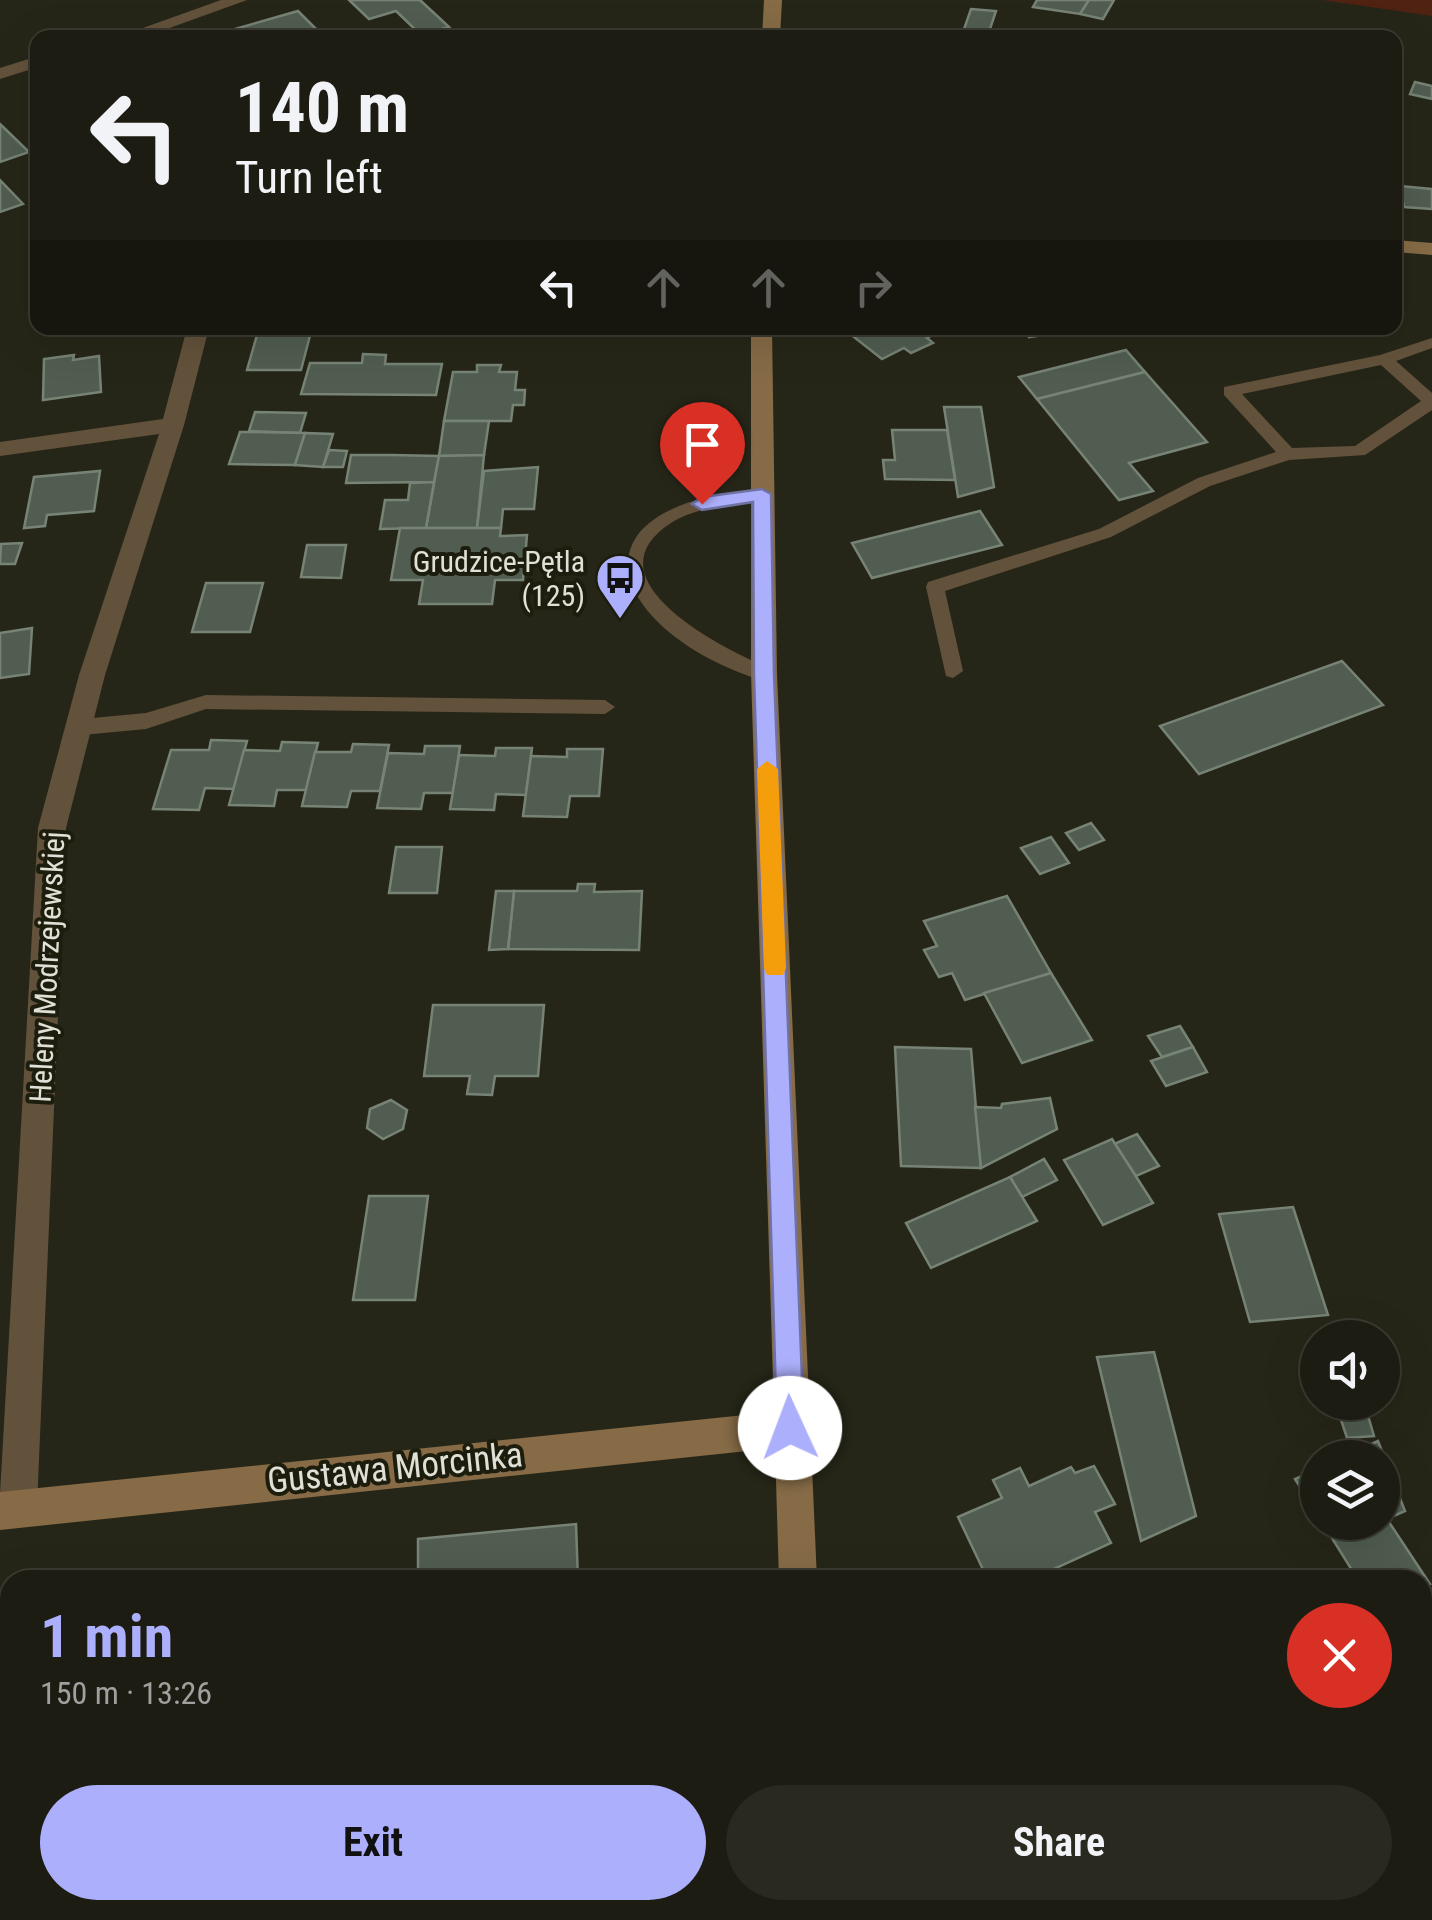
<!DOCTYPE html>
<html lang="en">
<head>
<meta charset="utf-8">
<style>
	:root { --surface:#1c1c12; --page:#292920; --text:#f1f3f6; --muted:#a0a19f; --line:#3a3a32; --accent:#acaffb }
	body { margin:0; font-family:"Roboto Condensed",sans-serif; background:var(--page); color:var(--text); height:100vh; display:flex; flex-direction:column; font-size:38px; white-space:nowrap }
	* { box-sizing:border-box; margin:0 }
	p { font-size:32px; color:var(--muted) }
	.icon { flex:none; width:55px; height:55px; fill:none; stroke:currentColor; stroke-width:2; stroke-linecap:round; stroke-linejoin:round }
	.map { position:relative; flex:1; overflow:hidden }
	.details { position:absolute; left:0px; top:1570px; width:1432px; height:350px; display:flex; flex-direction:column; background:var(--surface); border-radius:30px 30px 0 0; box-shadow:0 10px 40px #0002,0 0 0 2px var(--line) }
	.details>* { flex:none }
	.banner { position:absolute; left:30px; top:30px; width:1372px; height:305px; border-radius:20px; box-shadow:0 10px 40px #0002,0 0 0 2px var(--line); background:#1c1c12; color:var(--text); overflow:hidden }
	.buttons { position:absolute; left:1300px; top:1320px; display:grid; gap:20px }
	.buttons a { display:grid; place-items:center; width:100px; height:100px; border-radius:50%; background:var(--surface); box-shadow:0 10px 40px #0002,0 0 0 2px var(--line); font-size:50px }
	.pin { position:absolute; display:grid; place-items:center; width:85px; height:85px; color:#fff; margin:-102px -42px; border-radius:50% 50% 50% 0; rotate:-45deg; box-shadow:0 0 10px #0007 }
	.pin .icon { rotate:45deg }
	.me { position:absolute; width:110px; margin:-55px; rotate:358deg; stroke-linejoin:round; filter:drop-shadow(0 0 8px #0008) }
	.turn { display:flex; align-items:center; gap:35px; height:210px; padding:0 40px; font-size:45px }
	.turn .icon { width:130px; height:130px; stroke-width:2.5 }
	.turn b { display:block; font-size:70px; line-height:85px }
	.lanes { display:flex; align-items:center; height:95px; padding:0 40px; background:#0003; justify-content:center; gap:50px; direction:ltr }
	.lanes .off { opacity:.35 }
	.round { display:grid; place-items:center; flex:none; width:105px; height:105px; border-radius:52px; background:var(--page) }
	.head { display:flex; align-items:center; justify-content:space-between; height:170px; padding:0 40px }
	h1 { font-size:60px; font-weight:700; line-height:75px; color:var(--accent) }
	.primary-button { display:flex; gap:20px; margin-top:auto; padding:20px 40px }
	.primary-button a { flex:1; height:115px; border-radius:60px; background:var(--accent); color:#111; font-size:40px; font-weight:700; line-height:115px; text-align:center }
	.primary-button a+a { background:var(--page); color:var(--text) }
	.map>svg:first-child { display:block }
</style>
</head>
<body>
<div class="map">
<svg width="1432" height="1920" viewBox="0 0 1432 1920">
	<rect width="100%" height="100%" fill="#262618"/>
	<polygon fill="#4f2212" points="1322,0 1432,0 1432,16"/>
	<g fill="#505d50" stroke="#768375" stroke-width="2.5">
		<polygon points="349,0 420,0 449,27 421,35 396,11 369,19"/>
		<polygon points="1037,0 1089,0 1080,14 1033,7"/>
		<polygon points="1089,0 1114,0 1103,19 1080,14"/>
		<polygon points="971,9 996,11 987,38 962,35"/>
		<polygon points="298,11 316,29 287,38 214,35"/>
		<polygon points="1415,82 1432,86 1432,99 1410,94"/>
		<polygon points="0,124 29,152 0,162"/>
		<polygon points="0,180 23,204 0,212"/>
		<polygon points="1400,186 1432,189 1432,209 1404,207"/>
		<polygon points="259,328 312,328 301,370 247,370"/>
		<polygon points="875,328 934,328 940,331 927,338 933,343 911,353 904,348 882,359 854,337"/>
		<polygon points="1027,328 1062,328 1065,332 1029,337"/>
		<polygon points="1126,350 1145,372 1037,399 1019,377"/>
		<polygon points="363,354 386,355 385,364 442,364 436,395 301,394 310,363 362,363"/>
		<polygon points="74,355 73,360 99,356 101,392 43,400 44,359"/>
		<polygon points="477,365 501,365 499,372 517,372 515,390 525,390 524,405 513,405 511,421 444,421 453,372 477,372"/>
		<polygon points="1145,372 1207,442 1129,463 1153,491 1119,500 1037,399"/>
		<polygon points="944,407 981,407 994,487 958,497"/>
		<polygon points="255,412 306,413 300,433 249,431"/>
		<polygon points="444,421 489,421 484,455 439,456"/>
		<polygon points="892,430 947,430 955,480 885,479 883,460 895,460"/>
		<polygon points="240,432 250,432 305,433 295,465 229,464"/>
		<polygon points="305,433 333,434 323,467 295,465"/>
		<polygon points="329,450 347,451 343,467 323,467"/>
		<polygon points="351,455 391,455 439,456 434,482 346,483"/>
		<polygon points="484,455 477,528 426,528 439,456"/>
		<polygon points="538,467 534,509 503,509 501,528 477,528 484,471"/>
		<polygon points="100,471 94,511 47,515 45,526 24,528 34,477"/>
		<polygon points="434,482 426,528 380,529 385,500 408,500 410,483"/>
		<polygon points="980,511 1002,545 872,578 852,543"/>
		<polygon points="400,528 501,528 500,536 527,535 523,580 495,580 492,604 419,604 423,580 391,580"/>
		<polygon points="22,543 15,564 0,564 1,544"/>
		<polygon points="307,545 346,545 341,578 301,577"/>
		<polygon points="206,583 263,583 250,632 192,632"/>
		<polygon points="32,628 29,674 0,678 0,633"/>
		<polygon points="1342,661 1383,705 1199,774 1160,726"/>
		<polygon points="211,740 247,741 234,789 205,788 199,810 153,809 171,750 209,750"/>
		<polygon points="282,742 318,743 306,790 277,790 274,806 229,805 244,750 280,751"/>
		<polygon points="353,744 389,745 380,791 351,791 347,807 302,806 315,752 351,752"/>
		<polygon points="425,746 460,746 453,793 424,793 421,809 377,808 388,753 424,754"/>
		<polygon points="496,748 532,748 526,795 496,794 494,810 450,809 459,755 495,756"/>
		<polygon points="567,749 603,749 599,796 570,796 567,817 523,816 531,756 567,757"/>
		<polygon points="1091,823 1104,840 1079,850 1066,833"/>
		<polygon points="1051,837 1069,863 1040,874 1021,848"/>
		<polygon points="396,847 442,847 437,893 389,893"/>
		<polygon points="578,884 595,884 594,892 642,891 639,950 508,949 514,891 577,891"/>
		<polygon points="496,891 514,891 508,949 489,950"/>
		<polygon points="1007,896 1051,973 965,1000 952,973 939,977 924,950 937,946 924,921"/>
		<polygon points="1051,973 1092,1040 1022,1063 984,993"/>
		<polygon points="433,1005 544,1005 538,1076 495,1076 492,1095 467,1094 470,1076 424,1076"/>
		<polygon points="1180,1026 1193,1047 1162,1057 1148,1036"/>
		<polygon points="895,1047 971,1049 981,1168 901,1166"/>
		<polygon points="1193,1047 1207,1072 1166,1086 1151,1061"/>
		<polygon points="1050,1098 1057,1129 981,1168 975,1107 1001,1108 1002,1104"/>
		<polygon points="391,1100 407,1110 403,1129 383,1139 367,1128 370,1109"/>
		<polygon points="1137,1134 1159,1166 1136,1176 1114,1144"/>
		<polygon points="1112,1139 1153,1203 1103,1225 1064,1160"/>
		<polygon points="1044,1159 1057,1180 1022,1197 1010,1177"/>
		<polygon points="1010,1177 1037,1221 931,1268 906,1223"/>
		<polygon points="369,1196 428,1196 415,1300 353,1300"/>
		<polygon points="1293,1207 1328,1315 1250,1322 1219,1214"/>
		<polygon points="1154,1352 1196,1516 1141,1541 1097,1357"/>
		<polygon points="1335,1402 1364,1402 1374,1436 1347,1438"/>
		<polygon points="1378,1441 1405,1511 1387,1519 1382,1511 1382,1458 1347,1455"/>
		<polygon points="1094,1466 1115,1504 1095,1512 1111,1543 1030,1580 988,1580 958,1517 1002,1498 993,1480 1020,1468 1029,1486 1071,1467 1075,1473"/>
		<polygon points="1318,1469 1318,1515 1295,1479"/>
		<polygon points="1382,1511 1387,1519 1430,1584 1422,1588 1422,1580 1358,1580 1322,1522 1382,1522"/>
		<polygon points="576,1524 578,1580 418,1580 418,1539"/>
		<polygon points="27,1910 120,1910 25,1920"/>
		<polygon points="1209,1910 1272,1910 1276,1920 1214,1920"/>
	</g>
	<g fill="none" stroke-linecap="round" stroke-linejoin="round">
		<g fill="#63523b" fill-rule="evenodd">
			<polygon points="544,328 767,328 768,329 760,334 550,335 544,333"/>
			<path d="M1432,338V348L1396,361L1432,393V410L1365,455L1289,460L1210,486L1111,537L945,591L963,671L953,678L946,676L926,587L928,582L1099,529L1198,478L1276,452L1224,395V387L1380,355ZM1381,365L1421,401L1355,446L1292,448L1242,394Z"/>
			<path d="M761,489L770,495L767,499C735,507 701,504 671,523C583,580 727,651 771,669L774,674L764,681C613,634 556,506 761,489Z"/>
			<polygon points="206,695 605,700 615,707 605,714 206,709 146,729 82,735 72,727 82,719 146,713"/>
		</g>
		<g fill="#63523b" fill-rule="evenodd">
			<polygon points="221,0 247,0 142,38 115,38"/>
			<polygon points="38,56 38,67 0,79 0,68"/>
			<polygon points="187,328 209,328 184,425 105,675 66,828 37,1506 31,1519 18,1525 5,1519 0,1494 38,828 79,675 159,434 0,456 0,442 163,419"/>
		</g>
		<g fill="#866b46" fill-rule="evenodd">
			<polygon points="764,0 782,0 780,38 762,38"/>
			<polygon points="1395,240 1432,243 1432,255 1395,252"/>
			<polygon points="751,328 772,328 777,674 817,1580 779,1580 775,1448 0,1530 0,1492 774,1412 751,674"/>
			<polygon points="793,1910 835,1910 836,1920 794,1920"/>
		</g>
	</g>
	<polygon fill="#acaffb" stroke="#7072a3" stroke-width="2.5" points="762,489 771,494 774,674 804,1428 800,1437 790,1442 781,1437 777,1428 754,674 753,502 702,510 692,504 702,497"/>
	<polygon fill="#f59e0b" points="767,761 778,769 786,968 783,975 767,975 764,968 757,769"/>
	<defs>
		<g id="bus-pin" transform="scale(2.5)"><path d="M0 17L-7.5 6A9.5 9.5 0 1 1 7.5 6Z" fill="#acaffb" stroke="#1d1d0e"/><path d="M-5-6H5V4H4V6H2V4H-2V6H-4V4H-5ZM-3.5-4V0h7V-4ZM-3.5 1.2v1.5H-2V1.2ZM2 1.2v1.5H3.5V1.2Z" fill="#111"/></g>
	</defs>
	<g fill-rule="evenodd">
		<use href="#bus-pin" x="620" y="578"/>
	</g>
	<g text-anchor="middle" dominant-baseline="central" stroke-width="8" stroke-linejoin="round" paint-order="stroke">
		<g font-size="30" fill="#e0e0d6" stroke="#1d1d0e" text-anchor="end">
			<text x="585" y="561">Grudzice-Pętla<tspan x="585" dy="34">(125)</tspan></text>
		</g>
		<g font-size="30" fill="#e0e0d6" stroke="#1d1d0e">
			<text transform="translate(47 967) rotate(-87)">Heleny Modrzejewskiej</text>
		</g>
		<g font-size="35" fill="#e0e0d6" stroke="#1d1d0e">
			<text transform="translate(395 1468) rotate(-6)">Gustawa Morcinka</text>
		</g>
	</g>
</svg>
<div class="buttons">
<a><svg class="icon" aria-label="sound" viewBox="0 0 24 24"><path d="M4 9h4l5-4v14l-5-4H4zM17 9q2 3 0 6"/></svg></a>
<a><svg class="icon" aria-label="layers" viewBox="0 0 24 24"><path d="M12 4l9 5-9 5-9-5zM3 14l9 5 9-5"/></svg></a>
</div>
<div class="pin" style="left:702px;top:504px;background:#d93025"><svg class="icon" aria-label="arrive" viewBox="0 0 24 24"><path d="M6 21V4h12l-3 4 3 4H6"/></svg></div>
<svg class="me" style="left:790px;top:1428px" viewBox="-20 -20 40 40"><circle r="19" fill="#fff"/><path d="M0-13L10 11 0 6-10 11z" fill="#acaffb"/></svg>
<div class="banner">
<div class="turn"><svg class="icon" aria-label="left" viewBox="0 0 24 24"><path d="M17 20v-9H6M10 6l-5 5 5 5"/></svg><div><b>140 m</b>Turn left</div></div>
<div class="lanes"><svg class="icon" aria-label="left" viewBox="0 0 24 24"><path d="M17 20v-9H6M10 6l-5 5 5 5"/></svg><svg class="icon off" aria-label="ahead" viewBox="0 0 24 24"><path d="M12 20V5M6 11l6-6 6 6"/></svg><svg class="icon off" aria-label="ahead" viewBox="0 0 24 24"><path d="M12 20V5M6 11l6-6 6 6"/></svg><svg class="icon off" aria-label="right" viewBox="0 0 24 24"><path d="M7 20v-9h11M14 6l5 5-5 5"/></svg></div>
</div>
<section class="details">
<div class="head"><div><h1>1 min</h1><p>150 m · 13:26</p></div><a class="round" style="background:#d93025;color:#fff"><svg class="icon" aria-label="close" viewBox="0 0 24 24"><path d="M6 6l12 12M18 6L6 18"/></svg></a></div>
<div class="primary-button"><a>Exit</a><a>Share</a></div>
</section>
</div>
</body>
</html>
